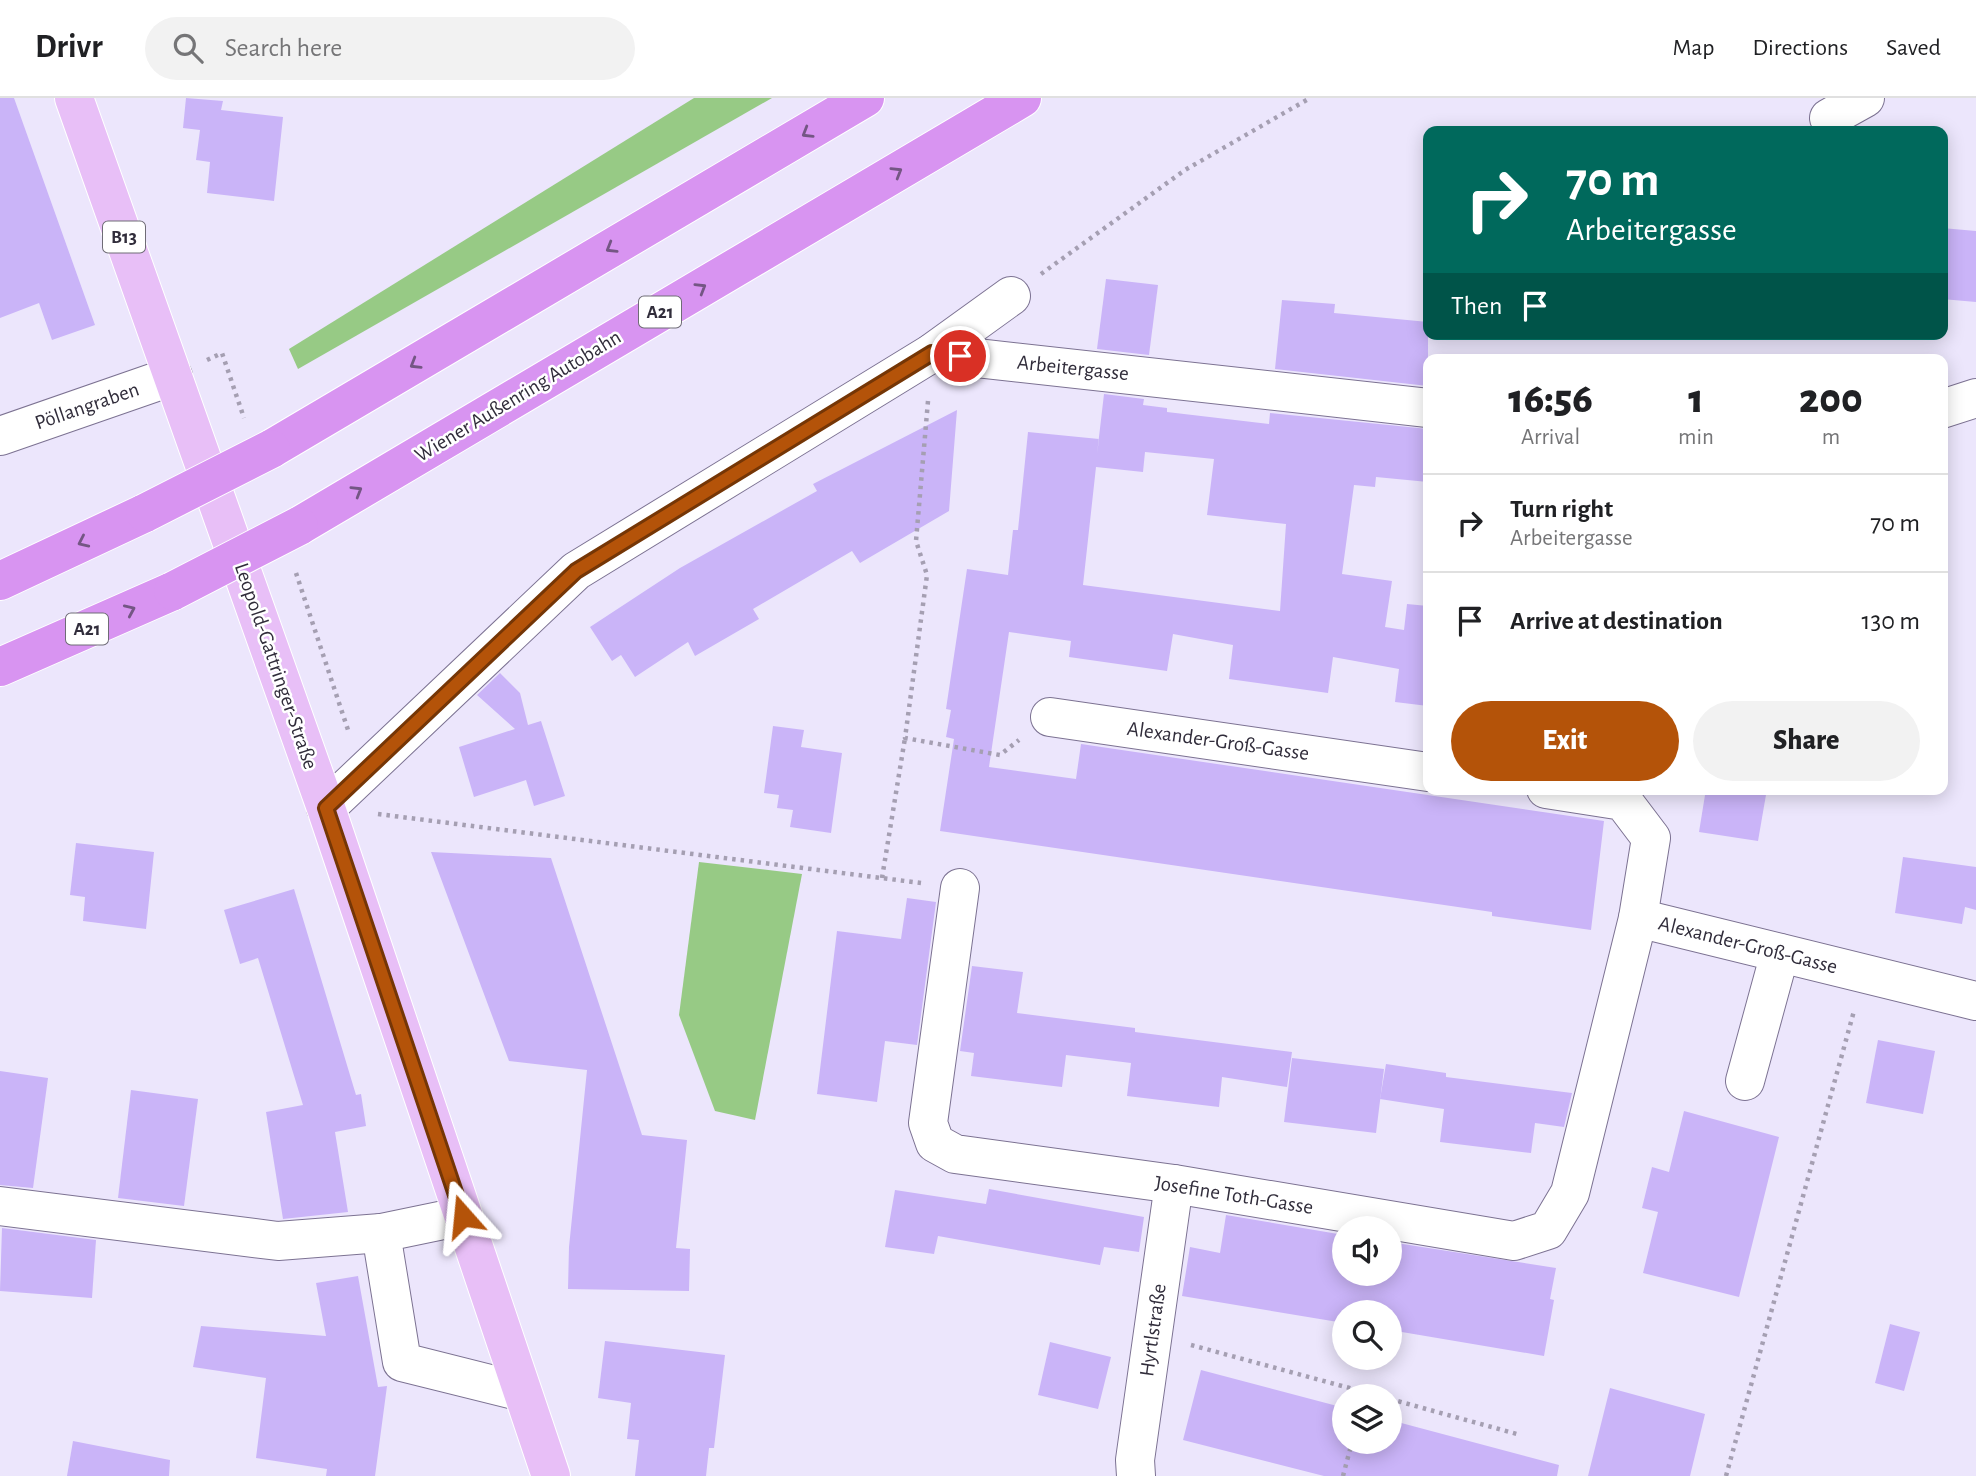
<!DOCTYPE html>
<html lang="en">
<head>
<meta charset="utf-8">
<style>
	:root { --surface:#fff; --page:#f2f2f2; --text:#202124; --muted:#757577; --line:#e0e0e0; --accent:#b45309 }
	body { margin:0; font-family:"Alegreya Sans",sans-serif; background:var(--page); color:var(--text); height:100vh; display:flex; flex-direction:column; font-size:26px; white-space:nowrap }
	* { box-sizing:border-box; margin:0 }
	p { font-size:23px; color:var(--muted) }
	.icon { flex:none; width:38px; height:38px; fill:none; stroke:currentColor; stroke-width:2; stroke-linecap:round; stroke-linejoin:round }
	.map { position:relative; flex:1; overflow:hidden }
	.panel { position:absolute; left:1423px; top:256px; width:525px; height:441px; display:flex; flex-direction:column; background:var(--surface); border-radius:14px; box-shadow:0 4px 18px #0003 }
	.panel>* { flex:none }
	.hud { position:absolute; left:1423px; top:28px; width:525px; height:214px; border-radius:14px; box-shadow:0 4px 18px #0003; background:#00695c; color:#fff; overflow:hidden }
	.buttons { position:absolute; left:1332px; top:1118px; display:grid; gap:14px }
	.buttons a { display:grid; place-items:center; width:70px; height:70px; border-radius:50%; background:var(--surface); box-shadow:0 4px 18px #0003; font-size:35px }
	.pin { position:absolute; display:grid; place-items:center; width:60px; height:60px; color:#fff; margin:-30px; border:4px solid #fff; border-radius:50%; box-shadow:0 2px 7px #0007 }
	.me { position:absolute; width:77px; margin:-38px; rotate:342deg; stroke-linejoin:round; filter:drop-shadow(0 0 5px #0008) }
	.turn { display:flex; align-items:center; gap:24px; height:147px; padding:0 28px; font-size:32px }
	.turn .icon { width:91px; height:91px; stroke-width:2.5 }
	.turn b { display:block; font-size:49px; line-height:60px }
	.then { display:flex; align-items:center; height:66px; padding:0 28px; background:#0003; gap:14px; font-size:26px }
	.eta { display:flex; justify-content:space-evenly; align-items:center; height:119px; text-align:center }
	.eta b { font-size:42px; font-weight:800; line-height:49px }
	.primary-button { display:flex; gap:14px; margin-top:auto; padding:14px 28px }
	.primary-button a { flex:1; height:80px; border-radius:42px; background:var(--accent); color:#fff; font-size:28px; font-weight:800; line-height:80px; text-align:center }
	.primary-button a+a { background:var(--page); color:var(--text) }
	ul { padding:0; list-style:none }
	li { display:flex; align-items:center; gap:21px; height:98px; padding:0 28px; border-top:2px solid var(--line) }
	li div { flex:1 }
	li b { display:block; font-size:26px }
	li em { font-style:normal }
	header { display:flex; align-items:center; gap:42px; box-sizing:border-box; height:98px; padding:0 35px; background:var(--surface); border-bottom:2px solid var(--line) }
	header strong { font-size:33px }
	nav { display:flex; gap:38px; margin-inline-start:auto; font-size:24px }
	.search { width:490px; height:63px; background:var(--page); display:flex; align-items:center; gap:18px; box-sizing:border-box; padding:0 24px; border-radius:38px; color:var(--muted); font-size:26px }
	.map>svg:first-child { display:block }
</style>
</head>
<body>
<header>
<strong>Drivr</strong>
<div class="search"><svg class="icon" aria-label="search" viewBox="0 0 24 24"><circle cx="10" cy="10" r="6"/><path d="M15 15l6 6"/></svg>Search here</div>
<nav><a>Map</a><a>Directions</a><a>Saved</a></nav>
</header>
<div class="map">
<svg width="1976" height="1378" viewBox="0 0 1976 1378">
	<rect width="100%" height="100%" fill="#ece6fc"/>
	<g fill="#97ca85">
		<polygon points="694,0 772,0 298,271 289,251"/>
		<polygon points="699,764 802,776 755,1022 715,1013 679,917"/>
	</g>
	<g fill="#cab4f8" fill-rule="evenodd">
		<polygon points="0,0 14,0 95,227 52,242 39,205 0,220"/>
		<polygon points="186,0 223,3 221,12 283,19 274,103 207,95 210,64 196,62 200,32 183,30"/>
		<polygon points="1942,130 1976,133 1976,204 1942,201"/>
		<polygon points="1106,181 1158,187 1149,257 1097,251"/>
		<polygon points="1282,202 1335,206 1334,215 1428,224 1428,288 1275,271"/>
		<path d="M1104,296L1144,301L1143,307L1167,310V314L1269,326L1270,315L1428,331V384L1376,379L1375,389L1354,387L1342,476L1392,483L1385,529L1404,532L1407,506L1428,508V608L1395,604L1399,571L1333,559L1328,595L1229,581L1233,547L1173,536L1167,573L1069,559L1071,543L1009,534L989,669L1076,681L1081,646L1604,723L1591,832L1492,818V814L940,733L954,641L946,639L951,612L946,611L967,471L1008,477L1013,432H1018L1028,334L1099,341L1097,356ZM1145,354L1214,361L1207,417L1286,426L1280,513L1083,487L1096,369L1143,374Z"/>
		<polygon points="957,312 949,413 860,465 852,453 753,511 759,521 695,558 688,544 635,579 621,557 612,563 590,529 680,470 817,393 813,386"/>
		<polygon points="500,575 520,595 528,627 541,623 565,698 534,708 526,682 474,699 459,649 515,631 477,597"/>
		<polygon points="773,628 804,632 801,649 842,655 831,735 790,729 793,712 777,710 779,697 764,695"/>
		<polygon points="1706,691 1767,691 1758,743 1699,734"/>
		<polygon points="76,745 154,754 146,831 83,823 85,799 70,797"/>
		<polygon points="431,754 551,760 642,1037 687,1042 676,1150 690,1151 689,1193 568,1191 569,1149 587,972 509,963"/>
		<polygon points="1903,759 1976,769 1976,812 1965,809 1962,826 1895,815"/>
		<polygon points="294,791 356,997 361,996 366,1028 335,1034 348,1114 283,1121 266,1014 303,1007 258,860 240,866 224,812"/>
		<polygon points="907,800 936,804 917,947 885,943 877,1004 817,996 837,833 901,841"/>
		<polygon points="972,868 1023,874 1017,915 1135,930 1135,934 1292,954 1287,989 1222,979 1219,1009 1127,998 1131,965 1066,957 1062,989 971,978 974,955 960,953"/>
		<polygon points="1878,942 1935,953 1923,1016 1866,1005"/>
		<polygon points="1292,960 1384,971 1376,1035 1284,1024"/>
		<polygon points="1386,966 1446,975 1446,979 1572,995 1564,1029 1535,1025 1531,1055 1440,1044 1444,1011 1380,1001"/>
		<polygon points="0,973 48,980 33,1090 0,1087"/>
		<polygon points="131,992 198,1001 184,1108 118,1100"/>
		<polygon points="1684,1013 1779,1039 1739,1199 1643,1175 1658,1114 1642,1110 1652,1069 1669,1074"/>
		<polygon points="989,1091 1144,1119 1139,1154 1104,1149 1100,1167 938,1138 934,1156 885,1149 895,1092 986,1106"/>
		<polygon points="1226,1117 1344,1137 1344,1176 1390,1176 1390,1144 1556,1170 1550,1201 1554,1202 1544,1258 1390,1232 1390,1214 1344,1214 1344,1225 1182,1198 1190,1149 1220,1155"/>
		<polygon points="2,1130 96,1142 92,1200 0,1193"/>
		<polygon points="358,1178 378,1289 387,1288 375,1378 326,1378 327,1371 256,1360 266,1280 193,1269 201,1228 326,1238 316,1185"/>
		<polygon points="1890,1226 1920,1234 1904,1293 1875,1285"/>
		<polygon points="605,1243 725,1257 714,1350 709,1350 706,1378 635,1378 639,1342 627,1341 631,1305 598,1300"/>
		<polygon points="1050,1244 1111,1259 1098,1311 1038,1297"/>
		<polygon points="1201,1272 1341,1309 1344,1310 1344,1344 1390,1344 1390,1322 1559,1367 1557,1378 1324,1378 1183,1342"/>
		<polygon points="1610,1290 1705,1316 1690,1378 1588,1378"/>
		<polygon points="73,1343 170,1362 169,1378 67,1378"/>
	</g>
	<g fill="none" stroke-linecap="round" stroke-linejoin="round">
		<g stroke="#7c7292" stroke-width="40">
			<g id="minor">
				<polyline points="1829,20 1865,0"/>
				<polyline points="932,255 1428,310"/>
				<polyline points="1942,311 1976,300"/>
				<polyline points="0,338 173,278"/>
				<polyline points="1050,619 1428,674"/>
				<polyline points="326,710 576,473 932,255 1011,198"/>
				<polyline points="960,790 928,1025 935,1045 955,1056 1174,1086 1514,1143 1548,1132 1570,1095 1638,820 1651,740 1623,703 1546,691"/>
				<polyline points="1638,820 1976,903"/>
				<polyline points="1745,983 1780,855"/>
				<polyline points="0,1108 278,1143 381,1135 463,1118"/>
				<polyline points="381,1135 402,1264 522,1294"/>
				<polyline points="1136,1378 1135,1362 1174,1086"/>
			</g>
		</g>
		<g stroke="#fff" stroke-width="40">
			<polyline id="major" points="74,0 326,710 551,1378"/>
		</g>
		<g stroke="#fff" stroke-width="40">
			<g id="highway">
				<polyline points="271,351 865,0"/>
				<polyline points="299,428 1022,0"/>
				<polyline points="0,483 145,415"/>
				<polyline points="0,569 173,493"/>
			</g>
		</g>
		<g stroke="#a59fb2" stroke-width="4.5" stroke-dasharray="3.5 5" stroke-linecap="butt">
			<polyline points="1041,176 1185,72 1310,0"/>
			<polyline points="207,262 222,255 244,320"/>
			<polyline points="928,303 916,443 927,477 905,640 1000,657 1019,642"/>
			<polyline points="296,475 348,632"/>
			<polyline points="378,716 921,785"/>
			<polyline points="882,780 905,640"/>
			<polyline points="1191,1247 1379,1298"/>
			<polyline points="1390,1301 1517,1336"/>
			<polyline points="1343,1378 1352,1344"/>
			<polyline points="1726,1378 1854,913"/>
		</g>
		<use href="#minor" stroke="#fff" stroke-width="38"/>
		<use href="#major" stroke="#e8bff7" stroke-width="38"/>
		<use href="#highway" stroke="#d894f1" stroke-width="38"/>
		<g stroke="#fff" stroke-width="40" stroke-linecap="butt">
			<g id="highway-bridge">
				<polyline points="145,415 271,351"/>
				<polyline points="173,493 299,428"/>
			</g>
		</g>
		<use href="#highway-bridge" stroke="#d894f1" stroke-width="38"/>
	</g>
	<defs><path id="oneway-chevron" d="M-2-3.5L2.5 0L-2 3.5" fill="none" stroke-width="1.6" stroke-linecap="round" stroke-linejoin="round" transform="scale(1.75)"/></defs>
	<g stroke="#745684">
		<use href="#oneway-chevron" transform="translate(807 35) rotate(149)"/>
		<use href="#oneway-chevron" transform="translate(897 74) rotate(-31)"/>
		<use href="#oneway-chevron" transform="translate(611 150) rotate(149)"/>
		<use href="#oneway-chevron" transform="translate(701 190) rotate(-31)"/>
		<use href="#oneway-chevron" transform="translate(415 266) rotate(149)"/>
		<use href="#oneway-chevron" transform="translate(357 393) rotate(-31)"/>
		<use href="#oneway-chevron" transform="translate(83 444) rotate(155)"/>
		<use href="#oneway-chevron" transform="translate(130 512) rotate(-24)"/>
	</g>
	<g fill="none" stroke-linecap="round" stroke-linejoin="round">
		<g stroke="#753606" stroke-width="18">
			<polyline id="route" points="463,1118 326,710 576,473 932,255 960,258"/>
		</g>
		<use href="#route" stroke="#b45309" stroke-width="12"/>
	</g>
	<g text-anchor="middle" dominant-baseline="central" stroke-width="5" stroke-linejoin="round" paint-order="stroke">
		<g fill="#fff" stroke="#6f6c76" stroke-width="2">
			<rect x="103" y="123.5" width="42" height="31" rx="5"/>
			<rect x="639" y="198.5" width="42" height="31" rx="5"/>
			<rect x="66" y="515.5" width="42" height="31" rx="5"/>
		</g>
		<g font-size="19" font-weight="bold" fill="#312d3b">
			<text x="124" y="139">B13</text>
			<text x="660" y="214">A21</text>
			<text x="87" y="531">A21</text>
		</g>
		<g font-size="21" fill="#312d3b" stroke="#fff">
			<text transform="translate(1073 270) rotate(6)">Arbeitergasse</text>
			<text transform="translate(518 298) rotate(-31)">Wiener Außenring Autobahn</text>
			<text transform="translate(87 308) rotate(-19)">Pöllangraben</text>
			<text transform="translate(276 568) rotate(71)">Leopold-Gattringer-Straße</text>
			<text transform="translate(1218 643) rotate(8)">Alexander-Groß-Gasse</text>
			<text transform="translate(1748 847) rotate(14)">Alexander-Groß-Gasse</text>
			<text transform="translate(1234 1097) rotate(9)">Josefine Toth-Gasse</text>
			<text transform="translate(1153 1232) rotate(-82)">Hyrtlstraße</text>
		</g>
	</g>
</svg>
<div class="buttons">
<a><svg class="icon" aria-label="sound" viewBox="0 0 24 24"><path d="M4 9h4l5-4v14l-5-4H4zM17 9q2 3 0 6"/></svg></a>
<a><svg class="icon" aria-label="search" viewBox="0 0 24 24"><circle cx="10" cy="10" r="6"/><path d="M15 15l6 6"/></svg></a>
<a><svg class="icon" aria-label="layers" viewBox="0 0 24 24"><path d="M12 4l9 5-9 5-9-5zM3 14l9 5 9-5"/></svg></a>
</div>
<div class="pin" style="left:960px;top:258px;background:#d93025"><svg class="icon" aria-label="arrive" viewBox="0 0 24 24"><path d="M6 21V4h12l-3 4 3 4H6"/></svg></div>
<svg class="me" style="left:463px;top:1118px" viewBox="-20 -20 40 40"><path d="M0-17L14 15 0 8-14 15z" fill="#b45309" stroke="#fff" stroke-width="4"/></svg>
<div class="hud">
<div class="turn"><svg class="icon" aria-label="right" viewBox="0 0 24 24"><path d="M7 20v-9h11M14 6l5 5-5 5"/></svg><div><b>70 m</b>Arbeitergasse</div></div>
<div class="then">Then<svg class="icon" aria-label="arrive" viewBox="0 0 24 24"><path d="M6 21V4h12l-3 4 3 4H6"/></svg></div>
</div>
<section class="panel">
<div class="eta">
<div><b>16:56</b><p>Arrival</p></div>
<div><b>1</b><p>min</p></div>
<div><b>200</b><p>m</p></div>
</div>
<ul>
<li><svg class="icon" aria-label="right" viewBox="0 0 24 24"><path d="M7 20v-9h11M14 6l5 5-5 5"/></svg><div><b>Turn right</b><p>Arbeitergasse</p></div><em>70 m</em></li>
<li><svg class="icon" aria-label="arrive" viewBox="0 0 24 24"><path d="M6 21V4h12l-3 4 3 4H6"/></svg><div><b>Arrive at destination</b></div><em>130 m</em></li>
</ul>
<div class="primary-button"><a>Exit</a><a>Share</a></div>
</section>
</div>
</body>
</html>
